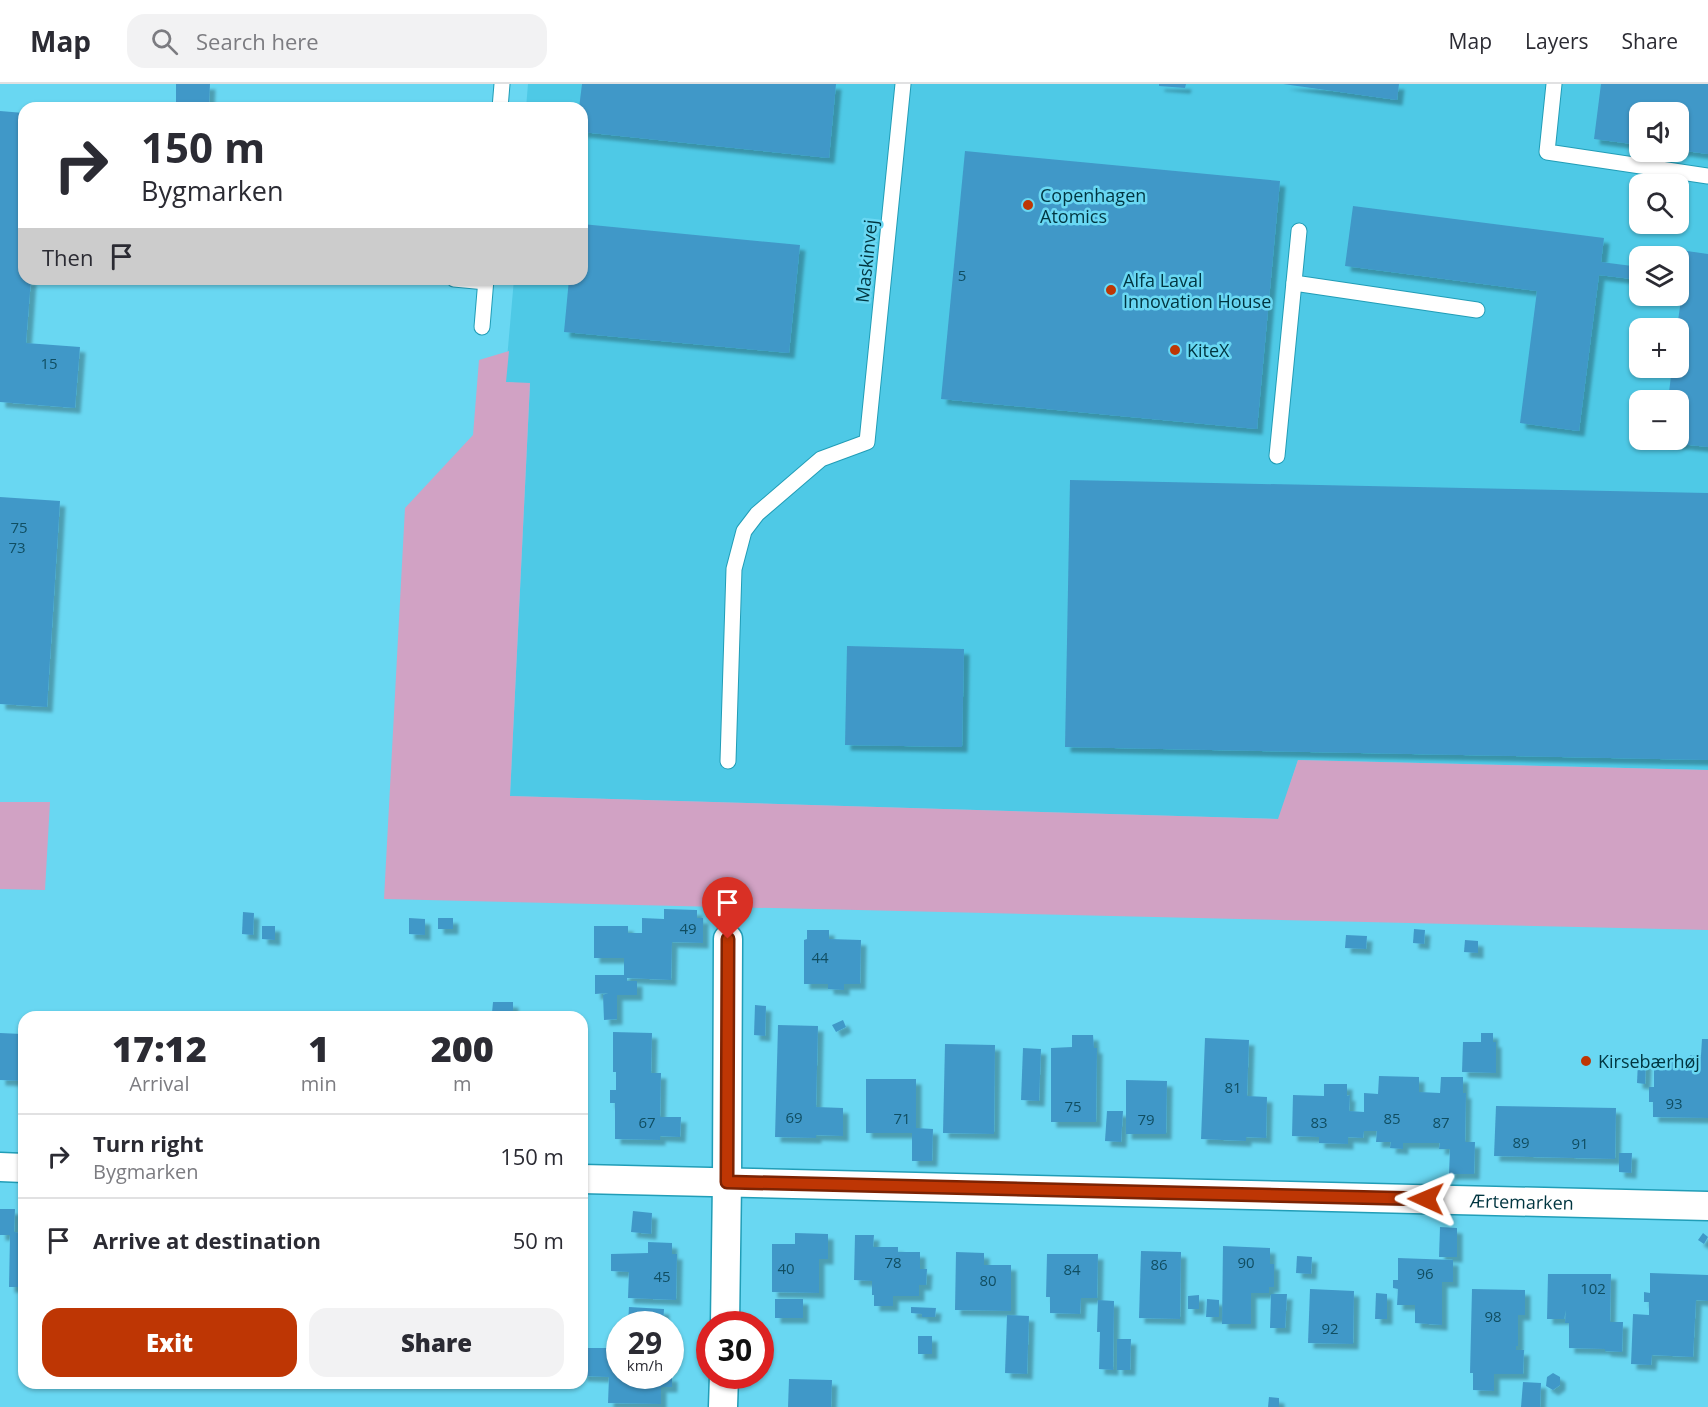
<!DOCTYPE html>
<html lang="en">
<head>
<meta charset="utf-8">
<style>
	:root { --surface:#fff; --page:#f2f2f3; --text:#2b2b33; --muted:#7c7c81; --line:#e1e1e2; --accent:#be3604 }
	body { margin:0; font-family:"Open Sans",sans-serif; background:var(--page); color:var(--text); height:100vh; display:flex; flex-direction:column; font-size:22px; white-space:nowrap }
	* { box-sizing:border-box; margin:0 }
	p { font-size:20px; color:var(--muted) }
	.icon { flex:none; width:33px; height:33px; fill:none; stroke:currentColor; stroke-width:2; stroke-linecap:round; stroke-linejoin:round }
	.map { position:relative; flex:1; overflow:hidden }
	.details { position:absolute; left:18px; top:927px; width:570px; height:378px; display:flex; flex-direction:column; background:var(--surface); border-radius:18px; box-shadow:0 2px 4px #0004 }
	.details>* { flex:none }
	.banner { position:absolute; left:18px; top:18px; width:570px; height:183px; border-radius:18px; box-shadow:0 2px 4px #0004; background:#fff; color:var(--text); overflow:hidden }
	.tools { position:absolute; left:1629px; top:18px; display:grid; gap:12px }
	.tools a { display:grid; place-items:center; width:60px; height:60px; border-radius:12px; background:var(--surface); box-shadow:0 2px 4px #0004; font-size:30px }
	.speed { position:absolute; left:606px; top:1227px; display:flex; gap:12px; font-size:30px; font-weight:700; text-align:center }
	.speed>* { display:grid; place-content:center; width:78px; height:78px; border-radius:50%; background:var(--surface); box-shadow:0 2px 4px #0004; line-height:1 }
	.speed small { font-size:15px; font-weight:400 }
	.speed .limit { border:9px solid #d22; background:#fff; color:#111 }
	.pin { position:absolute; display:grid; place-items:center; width:51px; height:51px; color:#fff; margin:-62px -26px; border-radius:50% 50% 50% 0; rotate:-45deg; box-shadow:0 0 6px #0007 }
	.pin .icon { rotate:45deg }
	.me { position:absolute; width:66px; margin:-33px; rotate:271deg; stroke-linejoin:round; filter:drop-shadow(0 0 4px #0008) }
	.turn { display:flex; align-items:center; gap:21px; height:126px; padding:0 24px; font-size:27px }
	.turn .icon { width:78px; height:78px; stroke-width:2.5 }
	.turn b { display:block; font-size:42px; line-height:51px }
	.then { display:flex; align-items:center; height:57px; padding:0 24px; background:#0003; gap:12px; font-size:22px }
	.eta { display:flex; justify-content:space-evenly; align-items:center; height:102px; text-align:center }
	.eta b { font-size:36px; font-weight:800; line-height:42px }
	.button { display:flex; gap:12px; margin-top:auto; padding:12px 24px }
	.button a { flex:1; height:69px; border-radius:18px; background:var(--accent); color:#fff; font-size:24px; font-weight:800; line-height:69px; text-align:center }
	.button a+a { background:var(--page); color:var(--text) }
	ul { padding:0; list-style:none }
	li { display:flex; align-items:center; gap:18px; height:84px; padding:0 24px; border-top:2px solid var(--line) }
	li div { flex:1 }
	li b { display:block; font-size:22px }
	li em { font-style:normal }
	header { display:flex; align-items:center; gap:36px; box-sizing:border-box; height:84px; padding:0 30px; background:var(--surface); border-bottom:2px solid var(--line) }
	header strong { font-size:28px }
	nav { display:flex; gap:33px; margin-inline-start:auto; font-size:21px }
	.search { width:420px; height:54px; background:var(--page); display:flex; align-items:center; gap:15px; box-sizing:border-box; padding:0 21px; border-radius:18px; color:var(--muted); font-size:22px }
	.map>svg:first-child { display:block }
</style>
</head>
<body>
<header>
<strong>Map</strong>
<div class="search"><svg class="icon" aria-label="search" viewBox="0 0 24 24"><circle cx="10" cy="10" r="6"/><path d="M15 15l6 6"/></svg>Search here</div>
<nav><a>Map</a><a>Layers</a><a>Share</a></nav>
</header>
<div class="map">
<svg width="1708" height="1323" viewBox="0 0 1708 1323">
	<defs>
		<filter id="shadow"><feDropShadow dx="5.5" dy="5.5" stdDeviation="1.5" flood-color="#0004"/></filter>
	</defs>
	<rect width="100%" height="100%" fill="#69d7f2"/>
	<path fill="#4ec9e6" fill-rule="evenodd" d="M528,0H1708V686L1298,676L1279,735L510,712L530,300L505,298L514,195H582V24H526ZM1640,28H1678V68H1640ZM1640,100H1678V140H1640ZM1640,172H1678V212H1640ZM1640,244H1678V284H1640ZM1640,316H1678V356H1640Z"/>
	<g fill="#d1a2c4">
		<polygon points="509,267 506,298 530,299 510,712 1278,735 1298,676 1708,686 1708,846 384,815 405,424 473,351 479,276"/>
		<polygon points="0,718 50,718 45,806 0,805"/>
	</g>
	<g fill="#4198c8" filter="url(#shadow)">
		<polygon points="176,0 210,0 209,21 176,19"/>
		<polygon points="582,0 836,0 829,74 582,48 582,24 579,24"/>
		<polygon points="1159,0 1186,0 1185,4 1159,2"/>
		<polygon points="1283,0 1399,0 1397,16"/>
		<polygon points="1601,0 1708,0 1708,70 1678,66 1678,28 1640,28 1640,61 1594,55"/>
		<polygon points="0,27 24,29 24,195 31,195 26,259 80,263 75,324 0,318"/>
		<polygon points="965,67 1280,97 1257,345 941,315"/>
		<polygon points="1353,122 1604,154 1601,178 1640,183 1640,196 1599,191 1579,347 1520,339 1537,207 1345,182"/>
		<polygon points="582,140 800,161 789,269 564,248 569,195 582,195"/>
		<polygon points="1687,167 1708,170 1708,363 1662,358 1663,356 1678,356 1678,316 1668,316 1672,284 1678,284 1677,244 1683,201 1678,201 1678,187 1684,188"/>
		<polygon points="1070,396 1708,409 1708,676 1065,663"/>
		<polygon points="0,413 60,417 47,623 0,620"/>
		<polygon points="847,562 964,565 962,663 845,661"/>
		<polygon points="664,825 697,826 697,834 703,834 703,859 672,858 671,896 627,894 627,897 637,897 637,911 617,911 617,935 604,936 603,911 608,909 595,910 595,891 624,891 624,874 594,874 594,842 628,842 628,849 642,849 642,834 664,835"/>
		<polygon points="243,828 254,829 253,851 242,850"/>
		<polygon points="409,834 425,835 425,851 409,850"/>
		<rect x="438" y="834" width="15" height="11"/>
		<polygon points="262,842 275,842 275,856 262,855"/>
		<polygon points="1414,845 1425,846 1424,860 1413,859"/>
		<polygon points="807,846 829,846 829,855 861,856 860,900 844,900 844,906 828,905 828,900 804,900 804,856 807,855"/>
		<polygon points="1346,851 1367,852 1366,865 1345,864"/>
		<polygon points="1465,856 1478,857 1478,869 1464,868"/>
		<polygon points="493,918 513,918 513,930 492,929"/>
		<polygon points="755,921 766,922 765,952 754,951"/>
		<polygon points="843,936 846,943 836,948 832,941"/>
		<polygon points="778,941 818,942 816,1023 843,1024 843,1052 816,1051 816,1054 775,1053"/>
		<polygon points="613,948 652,949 651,989 661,989 660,1033 681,1033 680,1053 660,1052 660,1056 615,1055 615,1019 610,1019 610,1006 616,1006 616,988 613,988"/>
		<polygon points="0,949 22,950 22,955 24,955 24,997 0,996"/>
		<polygon points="1481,949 1493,949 1493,958 1496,958 1496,989 1462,988 1463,958 1481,958"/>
		<polygon points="1072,951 1093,951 1094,964 1097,964 1096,1038 1051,1038 1051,964 1072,963"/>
		<polygon points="1205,954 1249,956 1247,1012 1267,1013 1266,1054 1246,1053 1246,1057 1201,1055"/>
		<polygon points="1702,955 1708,955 1708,1034 1653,1033 1653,1018 1649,1018 1649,1003 1654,1003 1654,977 1690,979 1690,971 1701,971"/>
		<polygon points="945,960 995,961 994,1050 943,1049"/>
		<polygon points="1023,964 1041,965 1039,1017 1021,1016"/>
		<polygon points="1638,977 1646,978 1645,1000 1637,999"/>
		<polygon points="1379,992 1419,993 1419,1008 1440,1009 1441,993 1463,993 1463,1009 1466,1009 1465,1058 1475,1058 1474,1090 1449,1090 1450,1065 1439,1065 1440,1059 1403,1059 1403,1065 1390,1064 1391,1058 1376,1058 1377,1047 1364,1047 1363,1054 1348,1053 1348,1060 1319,1059 1319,1053 1292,1052 1293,1011 1324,1012 1324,1000 1347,1000 1347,1012 1350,1011 1349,1027 1364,1028 1364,1009 1378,1010"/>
		<polygon points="866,995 916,995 916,1044 933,1045 932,1077 912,1077 912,1049 866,1049"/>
		<polygon points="1126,996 1167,997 1166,1050 1126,1050"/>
		<polygon points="1496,1022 1616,1024 1615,1075 1494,1072"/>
		<polygon points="1107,1027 1123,1027 1121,1058 1105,1057"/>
		<polygon points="1619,1069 1632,1069 1631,1089 1619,1088"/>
		<polygon points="0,1125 15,1125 14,1148 24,1149 24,1203 9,1203 10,1151 0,1151"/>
		<polygon points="633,1127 652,1129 651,1150 631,1148"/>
		<polygon points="1440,1143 1457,1144 1457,1173 1439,1173"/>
		<polygon points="795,1149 828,1150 828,1175 819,1175 819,1209 772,1208 772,1160 795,1160"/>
		<polygon points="1703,1149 1708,1153 1704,1160 1698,1156"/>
		<polygon points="855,1151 874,1151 873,1163 898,1163 898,1168 920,1168 920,1185 927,1185 926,1201 919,1201 919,1212 893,1212 893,1222 874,1222 874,1211 872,1211 872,1197 854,1196"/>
		<polygon points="648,1158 672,1159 672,1170 677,1170 676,1216 628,1214 629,1188 611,1187 611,1170 648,1169"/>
		<polygon points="1223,1162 1270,1164 1270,1180 1274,1180 1274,1203 1269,1203 1269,1209 1251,1209 1251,1240 1222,1240"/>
		<polygon points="1141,1167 1181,1168 1180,1235 1139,1234"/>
		<polygon points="956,1168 984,1169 984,1181 1011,1181 1011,1227 955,1226"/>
		<polygon points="1047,1170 1098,1170 1097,1214 1081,1214 1080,1230 1050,1229 1050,1213 1046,1213"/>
		<polygon points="1297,1172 1312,1173 1311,1190 1296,1189"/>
		<polygon points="1398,1174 1453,1176 1453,1198 1442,1198 1442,1241 1415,1239 1415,1221 1397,1221 1398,1205 1393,1204 1393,1196 1398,1196"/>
		<polygon points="1650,1189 1708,1191 1708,1217 1696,1216 1693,1273 1652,1271 1651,1281 1631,1280 1633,1230 1649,1231 1649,1218 1644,1218 1644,1208 1650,1209"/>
		<polygon points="1548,1190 1611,1190 1610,1238 1623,1238 1622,1268 1605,1267 1605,1265 1569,1264 1569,1239 1565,1239 1566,1226 1564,1235 1547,1235"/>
		<polygon points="1310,1205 1354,1207 1353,1260 1308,1259"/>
		<polygon points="1472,1205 1525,1206 1525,1231 1518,1231 1518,1262 1516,1262 1516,1266 1524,1266 1523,1290 1494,1290 1494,1307 1473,1306 1473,1289 1470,1289"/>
		<polygon points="1376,1209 1387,1210 1387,1235 1375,1235"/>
		<polygon points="1271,1210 1287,1210 1285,1244 1270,1244"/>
		<polygon points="1199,1211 1199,1225 1188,1225 1188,1212"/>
		<rect x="775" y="1215" width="28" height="19"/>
		<polygon points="1207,1215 1219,1216 1219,1233 1206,1233"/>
		<polygon points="1098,1216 1114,1217 1113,1286 1099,1285 1100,1248 1097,1248"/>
		<polygon points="629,1223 664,1225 663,1240 628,1239"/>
		<polygon points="911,1223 936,1224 935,1233 922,1233 922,1230 911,1229"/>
		<polygon points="1007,1231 1029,1232 1027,1290 1005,1289"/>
		<rect x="918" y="1252" width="14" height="18"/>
		<polygon points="1117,1255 1131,1255 1130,1286 1117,1286"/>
		<polygon points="582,1264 612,1264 612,1280 620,1280 620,1292 672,1292 672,1303 661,1303 661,1320 608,1319 609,1293 582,1292"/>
		<polygon points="1553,1289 1560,1293 1560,1301 1553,1306 1546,1302 1547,1293"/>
		<polygon points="789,1295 832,1296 831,1323 788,1323"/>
		<polygon points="1523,1298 1541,1299 1540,1323 1521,1323"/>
		<polygon points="1269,1313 1279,1314 1279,1323 1268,1323"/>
	</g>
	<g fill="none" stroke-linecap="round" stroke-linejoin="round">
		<g stroke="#219db7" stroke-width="17">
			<g id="lane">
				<polyline points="1554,0 1547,68 1708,92"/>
				<polyline points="500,24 502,0"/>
				<polyline points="454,195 486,198"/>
				<polyline points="1294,199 1477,226"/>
				<polyline points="482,243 486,195"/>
				<polyline points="1277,372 1299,147"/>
				<polyline points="728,677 734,485 744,447 757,430 821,375 867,358 903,0"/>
			</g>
		</g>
		<g stroke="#219db7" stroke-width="31">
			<g id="street">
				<polyline points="0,1083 24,1084"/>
				<path id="s1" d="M582,1095L1708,1122"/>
				<polyline points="725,1240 727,1098 728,855"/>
				<polyline points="723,1323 724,1292"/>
			</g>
		</g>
		<use href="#lane" stroke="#fff" stroke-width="15"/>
		<use href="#street" stroke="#fff" stroke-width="28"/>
	</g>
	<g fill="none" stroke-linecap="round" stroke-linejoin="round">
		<g stroke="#7c2303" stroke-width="15">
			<polyline id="route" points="728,855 727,1098 1426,1115"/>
		</g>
		<use href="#route" stroke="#be3604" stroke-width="10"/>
	</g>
	<g fill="#be3604" stroke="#69d7f2" stroke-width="2">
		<circle cx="1028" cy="121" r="6"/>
		<circle cx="1111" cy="206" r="6"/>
		<circle cx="1175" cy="266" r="6"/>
		<circle cx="1586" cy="977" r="6"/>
	</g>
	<g text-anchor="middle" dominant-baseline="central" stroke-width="5" stroke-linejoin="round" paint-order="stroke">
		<g font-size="15" fill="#104e62">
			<text x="962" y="191">5</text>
			<text x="49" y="279">15</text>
			<text x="19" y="443">75</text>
			<text x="17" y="463">73</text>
			<text x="688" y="844">49</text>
			<text x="820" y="873">44</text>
			<text x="1233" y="1003">81</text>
			<text x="1674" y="1019">93</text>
			<text x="1073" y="1022">75</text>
			<text x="794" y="1033">69</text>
			<text x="902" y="1034">71</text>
			<text x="1392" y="1034">85</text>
			<text x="1146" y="1035">79</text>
			<text x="647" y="1038">67</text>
			<text x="1319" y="1038">83</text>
			<text x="1441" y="1038">87</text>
			<text x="1521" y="1058">89</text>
			<text x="1580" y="1059">91</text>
			<text x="893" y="1178">78</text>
			<text x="1246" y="1178">90</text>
			<text x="1159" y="1180">86</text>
			<text x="786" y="1184">40</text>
			<text x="1072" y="1185">84</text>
			<text x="1425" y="1189">96</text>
			<text x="662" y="1192">45</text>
			<text x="988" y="1196">80</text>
			<text x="1593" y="1204">102</text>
			<text x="1493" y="1232">98</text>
			<text x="1330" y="1244">92</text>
		</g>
		<g font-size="18" fill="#003540" stroke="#69d7f2" text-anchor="start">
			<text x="1040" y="111">Copenhagen<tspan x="1040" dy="21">Atomics</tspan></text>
			<text x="1123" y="196">Alfa Laval<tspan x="1123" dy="21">Innovation House</tspan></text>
			<text x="1187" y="266">KiteX</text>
			<text x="1598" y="977">Kirsebærhøj</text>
		</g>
		<g font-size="18" fill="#003540" stroke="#69d7f2">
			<text transform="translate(866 177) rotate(-84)">Maskinvej</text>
			<text stroke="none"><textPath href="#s1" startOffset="940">Ærtemarken</textPath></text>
		</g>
	</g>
</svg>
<div class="tools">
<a><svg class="icon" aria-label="sound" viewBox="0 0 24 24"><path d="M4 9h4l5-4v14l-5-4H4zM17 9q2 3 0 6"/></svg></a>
<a><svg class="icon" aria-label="search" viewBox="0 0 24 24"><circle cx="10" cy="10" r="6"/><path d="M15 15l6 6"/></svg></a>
<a><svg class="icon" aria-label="layers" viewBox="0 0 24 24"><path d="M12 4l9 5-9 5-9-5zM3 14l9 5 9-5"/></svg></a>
<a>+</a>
<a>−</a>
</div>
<div class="speed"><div>29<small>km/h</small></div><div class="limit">30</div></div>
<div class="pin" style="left:728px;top:855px;background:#d93025"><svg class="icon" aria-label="arrive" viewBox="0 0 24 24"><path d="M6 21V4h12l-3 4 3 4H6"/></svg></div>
<svg class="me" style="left:1426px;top:1115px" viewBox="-20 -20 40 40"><path d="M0-17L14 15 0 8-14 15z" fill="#be3604" stroke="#fff" stroke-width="4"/></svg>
<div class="banner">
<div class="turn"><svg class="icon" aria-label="right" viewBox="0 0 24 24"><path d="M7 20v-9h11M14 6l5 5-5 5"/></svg><div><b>150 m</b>Bygmarken</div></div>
<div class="then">Then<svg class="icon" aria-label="arrive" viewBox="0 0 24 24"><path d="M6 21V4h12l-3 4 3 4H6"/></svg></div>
</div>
<section class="details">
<div class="eta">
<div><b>17:12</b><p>Arrival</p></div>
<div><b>1</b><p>min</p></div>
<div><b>200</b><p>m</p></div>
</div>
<ul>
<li><svg class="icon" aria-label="right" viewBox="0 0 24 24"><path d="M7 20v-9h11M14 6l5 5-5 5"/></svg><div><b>Turn right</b><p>Bygmarken</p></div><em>150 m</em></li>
<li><svg class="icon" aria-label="arrive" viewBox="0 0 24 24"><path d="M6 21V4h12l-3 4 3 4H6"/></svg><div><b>Arrive at destination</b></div><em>50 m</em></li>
</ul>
<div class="button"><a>Exit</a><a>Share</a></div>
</section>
</div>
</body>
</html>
